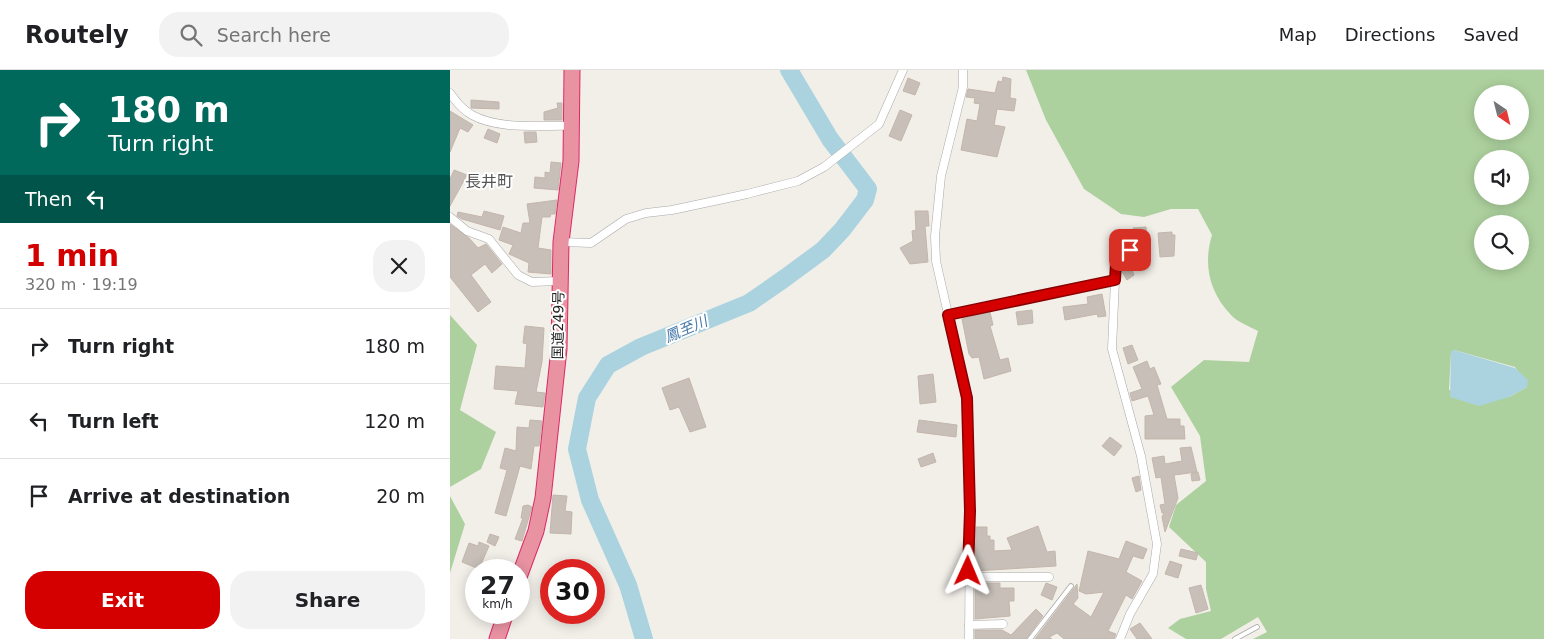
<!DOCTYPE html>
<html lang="en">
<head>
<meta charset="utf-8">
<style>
	:root { --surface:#fff; --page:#f2f2f2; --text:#202124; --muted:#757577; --line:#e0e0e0; --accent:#d40000 }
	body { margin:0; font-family:"DejaVu Sans","Noto Sans JP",sans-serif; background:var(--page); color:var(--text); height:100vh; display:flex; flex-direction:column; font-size:19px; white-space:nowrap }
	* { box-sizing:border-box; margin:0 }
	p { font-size:16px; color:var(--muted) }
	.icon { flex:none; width:28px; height:28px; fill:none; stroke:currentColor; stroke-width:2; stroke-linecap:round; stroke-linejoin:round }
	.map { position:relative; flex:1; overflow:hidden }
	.details { display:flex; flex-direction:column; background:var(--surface); width:450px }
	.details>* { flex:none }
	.hud { background:#00695c; color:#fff; overflow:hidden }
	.needle { width:32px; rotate:145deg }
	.tools { position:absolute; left:1024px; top:15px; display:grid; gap:10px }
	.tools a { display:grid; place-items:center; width:55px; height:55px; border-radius:50%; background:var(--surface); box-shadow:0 2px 12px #0003; font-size:25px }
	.speed { position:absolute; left:15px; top:489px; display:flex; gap:10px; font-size:25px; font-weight:700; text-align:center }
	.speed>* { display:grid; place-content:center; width:65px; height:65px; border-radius:50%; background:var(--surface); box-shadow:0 2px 12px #0003; line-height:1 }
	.speed small { font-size:12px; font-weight:400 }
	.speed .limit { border:8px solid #d22; background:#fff; color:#111 }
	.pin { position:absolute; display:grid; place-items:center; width:42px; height:42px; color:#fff; margin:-21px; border-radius:10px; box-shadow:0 2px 8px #0006 }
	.me { position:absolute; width:55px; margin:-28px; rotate:1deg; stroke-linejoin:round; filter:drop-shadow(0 0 4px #0008) }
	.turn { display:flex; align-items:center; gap:18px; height:105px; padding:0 25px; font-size:22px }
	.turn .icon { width:65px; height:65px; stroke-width:2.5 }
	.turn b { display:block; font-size:35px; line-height:42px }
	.then { display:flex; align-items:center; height:48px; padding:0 25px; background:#0003; gap:10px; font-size:19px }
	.round { display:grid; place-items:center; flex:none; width:52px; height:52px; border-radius:20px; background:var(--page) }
	.overview { display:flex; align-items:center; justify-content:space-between; height:85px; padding:0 25px }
	h1 { font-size:30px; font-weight:600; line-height:38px; color:var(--accent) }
	.primary-button { display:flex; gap:10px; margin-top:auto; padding:10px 25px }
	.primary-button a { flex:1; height:58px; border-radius:20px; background:var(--accent); color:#fff; font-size:20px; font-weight:600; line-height:58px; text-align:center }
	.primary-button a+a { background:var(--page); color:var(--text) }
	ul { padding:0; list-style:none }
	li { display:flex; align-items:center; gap:15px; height:75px; padding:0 25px; border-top:1px solid var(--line) }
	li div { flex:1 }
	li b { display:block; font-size:19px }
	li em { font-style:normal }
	header { display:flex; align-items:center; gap:30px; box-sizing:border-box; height:70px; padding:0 25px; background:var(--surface); border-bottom:1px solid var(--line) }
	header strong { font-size:24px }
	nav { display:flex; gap:28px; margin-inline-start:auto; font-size:18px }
	.search { width:350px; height:45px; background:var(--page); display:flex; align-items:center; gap:12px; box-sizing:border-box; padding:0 18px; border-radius:20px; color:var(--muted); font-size:19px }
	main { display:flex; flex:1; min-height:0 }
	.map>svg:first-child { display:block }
</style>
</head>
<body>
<header>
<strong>Routely</strong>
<div class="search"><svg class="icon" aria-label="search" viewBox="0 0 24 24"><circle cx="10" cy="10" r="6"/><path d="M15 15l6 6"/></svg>Search here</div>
<nav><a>Map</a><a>Directions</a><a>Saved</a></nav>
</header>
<main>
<section class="details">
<div class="hud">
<div class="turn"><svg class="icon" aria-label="right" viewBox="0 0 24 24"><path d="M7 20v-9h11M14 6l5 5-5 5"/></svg><div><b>180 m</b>Turn right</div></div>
<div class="then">Then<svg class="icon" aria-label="left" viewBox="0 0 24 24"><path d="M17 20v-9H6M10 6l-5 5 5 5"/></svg></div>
</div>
<div class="overview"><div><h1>1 min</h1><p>320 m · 19:19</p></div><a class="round"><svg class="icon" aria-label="close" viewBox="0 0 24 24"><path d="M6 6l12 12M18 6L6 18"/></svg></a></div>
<ul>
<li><svg class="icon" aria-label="right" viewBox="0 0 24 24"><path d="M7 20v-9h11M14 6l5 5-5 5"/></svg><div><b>Turn right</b></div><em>180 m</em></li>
<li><svg class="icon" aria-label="left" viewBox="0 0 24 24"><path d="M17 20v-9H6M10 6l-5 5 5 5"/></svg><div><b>Turn left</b></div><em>120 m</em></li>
<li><svg class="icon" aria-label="arrive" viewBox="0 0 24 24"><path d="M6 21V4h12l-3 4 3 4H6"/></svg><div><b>Arrive at destination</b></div><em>20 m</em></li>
</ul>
<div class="primary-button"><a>Exit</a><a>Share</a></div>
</section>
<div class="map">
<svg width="1094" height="569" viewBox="0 0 1094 569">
	<rect width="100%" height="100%" fill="#f2efe9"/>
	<g fill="#add19e" fill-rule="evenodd">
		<path d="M576,0H1094V569H803L817,562L808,547L771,569H736L718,558L730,549L761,541L756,519V492L719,457L726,435L756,411L750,366L721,317L754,290L799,292L808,261C799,256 787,252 781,245C759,222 753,194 762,165L748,139H721L694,147L671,144L634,119L596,50ZM1032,24H1070V61H1032ZM1032,89H1070V126H1032ZM1032,154H1070V191H1032ZM1004,280L1065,297L1077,317L1059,327L999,320L1001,283Z"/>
		<polygon points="0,245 27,275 10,340 46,362 31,399 0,417"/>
		<polygon points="0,426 15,454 0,503"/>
	</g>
	<polygon fill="#aad3df" points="1004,280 1065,298 1078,310 1077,317 1059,327 1029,336 1000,327 1001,282"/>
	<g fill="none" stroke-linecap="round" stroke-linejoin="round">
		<polyline stroke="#aad3df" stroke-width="18" points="194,569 178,515 140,430 127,379 137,328 158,295 191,277 299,233 335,208 373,180 392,160 415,130 418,119 380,69 339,0"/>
	</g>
	<g fill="#c7bfb8" stroke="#c4b6ab">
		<polygon points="553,7 561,9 560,28 566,29 564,41 547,39 544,55 555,57 547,87 511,80 517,49 527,51 530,34 524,33 525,28 516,27 518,19 545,23 548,11 552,12"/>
		<polygon points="458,8 470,13 465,25 453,21"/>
		<polygon points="21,30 49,32 49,39 21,38"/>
		<polygon points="107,33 112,33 112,50 94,50 94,42 108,38"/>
		<polygon points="450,40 462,45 451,71 439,66"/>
		<polygon points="0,41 23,55 18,62 10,58 0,82"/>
		<polygon points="38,59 50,64 47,73 34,68"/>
		<polygon points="74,62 86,62 87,72 75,73"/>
		<polygon points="101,92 111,93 108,120 84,118 85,107 95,108 95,102 100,103"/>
		<polygon points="4,100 17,105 0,136 0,109"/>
		<polygon points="107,130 105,144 101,144 100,147 92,147 88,178 101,180 101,204 78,202 79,193 59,184 63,175 49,170 53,157 71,163 73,153 80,153 77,134"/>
		<polygon points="34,141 54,146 50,160 12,149 7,146 8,142 32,147"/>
		<polygon points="465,141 478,141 479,156 475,156 478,192 460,194 450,178 463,171 462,161 466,160"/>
		<polygon points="0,154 19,168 28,178 36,174 52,194 42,203 35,194 21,205 41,232 28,242 0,207"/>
		<polygon points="696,157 697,168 684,170 683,158"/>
		<polygon points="722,162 722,165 725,165 724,186 710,187 708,163"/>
		<polygon points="680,195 684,205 677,210 671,200"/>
		<polygon points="652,224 656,246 648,247 647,244 615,250 613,237 638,234 637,227"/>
		<polygon points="582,240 583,253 568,255 566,242"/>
		<polygon points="540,242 543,255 540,256 550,290 558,288 561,301 534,309 529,287 522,288 519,284 512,249"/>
		<polygon points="75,256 94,258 92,292 86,322 95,323 93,337 65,334 68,321 44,319 46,296 75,298 77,274 73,273"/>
		<polygon points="682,275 688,290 678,294 673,278"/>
		<polygon points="697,291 700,299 704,297 711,314 707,315 717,349 730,349 730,356 734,356 735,369 695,369 695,346 704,345 698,326 682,331 680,323 692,319 683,297"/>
		<polygon points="483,304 486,332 470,334 468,306"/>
		<polygon points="239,308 256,357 240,362 229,337 220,340 212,318"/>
		<polygon points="80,350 92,351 89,376 84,376 81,399 70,396 56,446 45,443 57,400 50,398 55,378 66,381 67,357 79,358"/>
		<polygon points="469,350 507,355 506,367 467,362"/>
		<polygon points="660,367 672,376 664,386 652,376"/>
		<polygon points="741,377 747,402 724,405 728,428 715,462 712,447 714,443 712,443 710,435 715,434 711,407 706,408 702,388 714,386 715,394 732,391 730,378"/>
		<polygon points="483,383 486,392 471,397 468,389"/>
		<polygon points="748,402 750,410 742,411 741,404"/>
		<polygon points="689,406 691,420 686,422 682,408"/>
		<polygon points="103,425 117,426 115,441 122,442 121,464 100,463"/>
		<polygon points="78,435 82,437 72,471 65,469 73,448 71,448 73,436"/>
		<polygon points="588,456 597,482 605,481 606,496 525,501 526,457 537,457 537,466 540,466 540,470 544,470 544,481 562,480 557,468"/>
		<polygon points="40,464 49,467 45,476 37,472"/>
		<polygon points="676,471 697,479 693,489 683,486 676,502 692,511 682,529 676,525 658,561 666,564 664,569 614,569 607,563 599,567 602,569 585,569 627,514 628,528 623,534 641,547 654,522 636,524 629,521 638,481 669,489"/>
		<polygon points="29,472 39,476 29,499 12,492 19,473 28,476"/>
		<polygon points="731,479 748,483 746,490 729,486"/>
		<polygon points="720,491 732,495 728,508 715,504"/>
		<polygon points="525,513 550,513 550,518 564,518 564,531 559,531 560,546 525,549"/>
		<polygon points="596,513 607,517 602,530 591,525"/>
		<polygon points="751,515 758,539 746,543 739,518"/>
		<polygon points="586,539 593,546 576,569 525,569 525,560 552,560 561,565"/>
		<polygon points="690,553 702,569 687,569 680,559"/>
	</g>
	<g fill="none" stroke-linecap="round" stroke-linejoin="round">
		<g stroke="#a9a9a9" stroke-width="5.5">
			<g id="lane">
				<polyline points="666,193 680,180 698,172"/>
				<polyline points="580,569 621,516"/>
				<polyline points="785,569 807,557"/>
			</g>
		</g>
		<g stroke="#a9a9a9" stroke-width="9">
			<g id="street">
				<polyline points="513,0 513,17 491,106 485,166 486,191 517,328 520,441 519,569"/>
				<path d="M0,23C6,32 13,40 22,45C49,60 91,55 122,56"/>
				<polyline points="0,147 17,161 39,169 68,205 82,212 109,211"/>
				<polyline points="111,172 141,173 176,149 196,143 222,140 297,124 348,111 374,97 429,54 453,0"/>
				<polyline points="665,210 666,193"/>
				<polyline points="498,245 665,210 662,279 691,386 707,474 703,504 680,544 670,569"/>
				<polyline points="519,507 599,507"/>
				<polyline points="519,555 553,554"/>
			</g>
		</g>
		<g stroke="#dc2a67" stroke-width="17">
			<g id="highway">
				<polyline points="69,507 86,461 93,428 109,279 111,172 121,91 122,0"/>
				<polyline points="47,569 56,542"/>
			</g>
		</g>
		<use href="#lane" stroke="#fff" stroke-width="4"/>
		<use href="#street" stroke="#fff" stroke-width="8"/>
		<use href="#highway" stroke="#e892a2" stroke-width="15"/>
	</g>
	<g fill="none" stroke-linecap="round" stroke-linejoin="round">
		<g stroke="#8a0000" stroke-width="12">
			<polyline id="route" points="518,501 520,441 517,328 498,245 665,210 666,193 680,180"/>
		</g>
		<use href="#route" stroke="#d40000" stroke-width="9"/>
	</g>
	<g text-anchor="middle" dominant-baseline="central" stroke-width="4" stroke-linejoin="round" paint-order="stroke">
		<g font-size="14" fill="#222" stroke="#fff">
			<text transform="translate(108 255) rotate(-89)">国道249号</text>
		</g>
		<g font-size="15" font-style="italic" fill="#4a7aab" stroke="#fff">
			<text transform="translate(236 259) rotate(-23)">鳳至川</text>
		</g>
		<g font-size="16" fill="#555" stroke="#fff">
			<text x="39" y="111">長井町</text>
		</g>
	</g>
</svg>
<div class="tools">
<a><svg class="needle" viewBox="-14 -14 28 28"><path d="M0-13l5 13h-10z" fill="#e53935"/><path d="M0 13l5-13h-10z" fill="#757577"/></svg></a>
<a><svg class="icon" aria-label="sound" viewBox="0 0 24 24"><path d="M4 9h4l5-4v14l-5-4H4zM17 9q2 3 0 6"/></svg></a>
<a><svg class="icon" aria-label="search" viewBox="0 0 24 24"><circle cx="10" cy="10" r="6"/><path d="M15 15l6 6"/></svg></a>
</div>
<div class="speed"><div>27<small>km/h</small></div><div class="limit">30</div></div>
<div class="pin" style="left:680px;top:180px;background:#d93025"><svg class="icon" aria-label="arrive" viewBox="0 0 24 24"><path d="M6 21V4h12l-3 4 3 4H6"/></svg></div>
<svg class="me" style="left:518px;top:501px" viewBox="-20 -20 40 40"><path d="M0-17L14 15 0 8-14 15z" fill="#d40000" stroke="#fff" stroke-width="4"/></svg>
</div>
</main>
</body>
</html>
